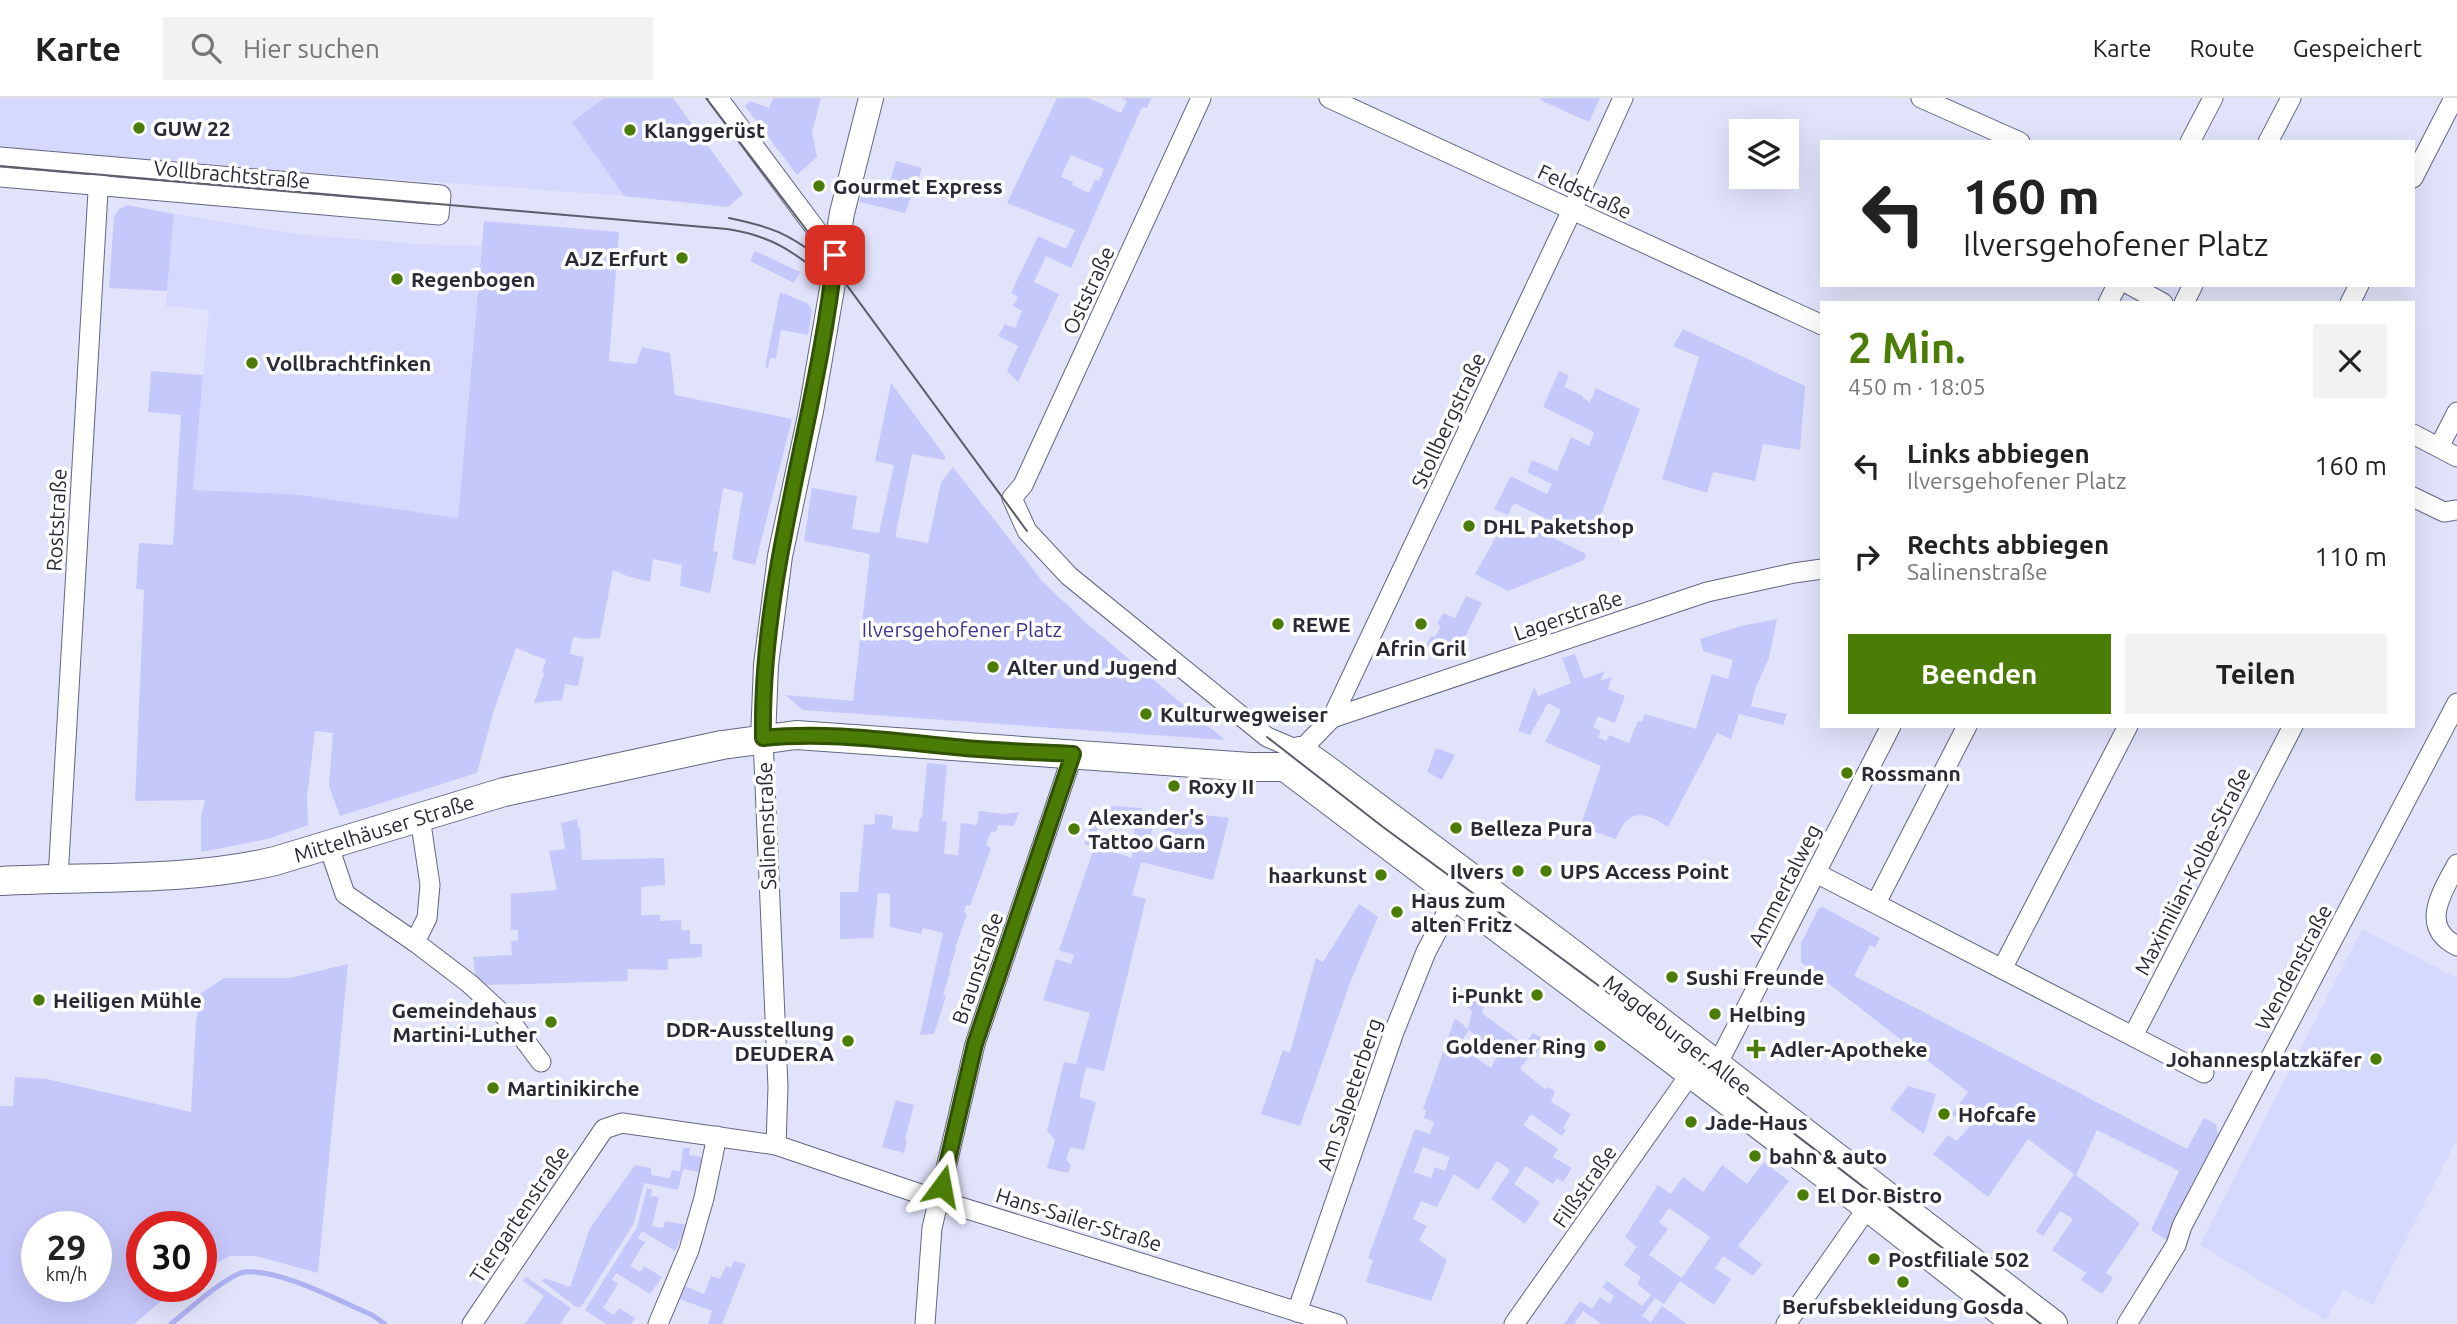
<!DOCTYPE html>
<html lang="de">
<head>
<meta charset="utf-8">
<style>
	:root { --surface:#fff; --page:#f2f2f2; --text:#222; --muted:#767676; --line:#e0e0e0; --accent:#4b7c05 }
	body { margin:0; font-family:Ubuntu,sans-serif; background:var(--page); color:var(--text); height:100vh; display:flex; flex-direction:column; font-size:26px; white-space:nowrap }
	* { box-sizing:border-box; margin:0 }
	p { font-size:23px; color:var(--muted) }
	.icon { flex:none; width:38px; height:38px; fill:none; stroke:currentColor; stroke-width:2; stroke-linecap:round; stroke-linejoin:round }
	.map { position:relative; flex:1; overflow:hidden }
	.sheet { position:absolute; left:1820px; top:203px; width:595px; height:427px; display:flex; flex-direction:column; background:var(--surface); border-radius:0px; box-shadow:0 7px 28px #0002 }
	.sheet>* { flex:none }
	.hud { position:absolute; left:1820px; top:42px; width:595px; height:147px; border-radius:0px; box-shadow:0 7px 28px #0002; background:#fff; color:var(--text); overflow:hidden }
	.fabs { position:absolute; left:1729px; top:21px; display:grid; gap:14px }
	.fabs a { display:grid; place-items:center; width:70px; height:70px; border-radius:0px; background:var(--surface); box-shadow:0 7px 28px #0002; font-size:35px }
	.speed { position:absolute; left:21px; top:1113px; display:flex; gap:14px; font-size:35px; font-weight:700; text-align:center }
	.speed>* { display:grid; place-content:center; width:91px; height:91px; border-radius:50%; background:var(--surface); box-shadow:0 7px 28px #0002; line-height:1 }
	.speed small { font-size:18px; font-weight:400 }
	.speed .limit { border:10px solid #d22; background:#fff; color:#111 }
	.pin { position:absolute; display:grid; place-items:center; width:60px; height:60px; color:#fff; margin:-30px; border-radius:14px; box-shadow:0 4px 10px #0006 }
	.me { position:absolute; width:77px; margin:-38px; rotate:13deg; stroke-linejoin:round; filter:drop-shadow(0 0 5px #0008) }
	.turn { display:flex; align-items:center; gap:24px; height:147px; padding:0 28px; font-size:32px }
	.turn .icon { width:91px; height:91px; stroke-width:2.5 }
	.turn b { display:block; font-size:49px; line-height:60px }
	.round { display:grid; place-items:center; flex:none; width:74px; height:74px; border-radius:0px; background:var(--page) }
	.headline { display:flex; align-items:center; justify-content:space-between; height:119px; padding:0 28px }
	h1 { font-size:42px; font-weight:600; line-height:52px; color:var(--accent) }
	.cta { display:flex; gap:14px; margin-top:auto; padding:14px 28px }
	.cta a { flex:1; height:80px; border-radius:0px; background:var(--accent); color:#fff; font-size:28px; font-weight:600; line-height:80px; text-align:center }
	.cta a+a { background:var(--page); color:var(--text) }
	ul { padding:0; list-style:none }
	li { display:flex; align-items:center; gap:21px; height:91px; padding:0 28px }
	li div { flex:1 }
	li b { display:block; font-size:26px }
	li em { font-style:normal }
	header { display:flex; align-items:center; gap:42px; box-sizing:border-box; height:98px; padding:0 35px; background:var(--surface); border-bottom:2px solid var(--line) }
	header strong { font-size:33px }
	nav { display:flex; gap:38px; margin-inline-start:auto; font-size:24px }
	.search { width:490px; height:63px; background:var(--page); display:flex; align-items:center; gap:18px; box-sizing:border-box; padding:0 24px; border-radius:0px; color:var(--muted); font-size:26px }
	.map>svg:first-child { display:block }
</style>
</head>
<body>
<header>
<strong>Karte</strong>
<div class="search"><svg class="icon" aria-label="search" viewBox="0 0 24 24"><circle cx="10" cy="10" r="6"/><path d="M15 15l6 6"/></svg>Hier suchen</div>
<nav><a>Karte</a><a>Route</a><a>Gespeichert</a></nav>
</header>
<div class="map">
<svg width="2457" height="1226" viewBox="0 0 2457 1226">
	<rect width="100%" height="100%" fill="#e1e3fb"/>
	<g fill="#d6d9fe">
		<polygon points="0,0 604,0 572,24 624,98 183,65 0,49"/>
		<polygon points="174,116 306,137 418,146 481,148 458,420 293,396 193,392 209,212 166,208"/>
		<polygon points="2362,831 2457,880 2457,1041 2373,1207 2343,1192 2326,1222 2200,1147"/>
	</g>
	<g fill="#c5c8fa" fill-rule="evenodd">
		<polygon points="604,0 673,0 743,96 728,109 624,98 572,24"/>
		<polygon points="773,0 821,0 812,34 817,59 797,77 745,8 750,3 769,10"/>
		<path d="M1057,0H1089L1121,15L1127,3L1121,0H1151L1147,10L1142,9L1071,170L1046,158L1034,184L1059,196L1018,284L1007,273L1018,248L998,238L1005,226L1015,230L1022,213L1013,208L1018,199L1011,195L1038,138L1066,151L1075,132L1007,105ZM1071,57L1104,71L1099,83L1095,82L1089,95L1072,87L1073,84L1061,79Z"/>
		<polygon points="1541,0 1600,0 1589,24 1540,2"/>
		<polygon points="896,63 922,70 905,115 860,104 863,88 887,94"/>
		<polygon points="127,107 174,116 167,193 109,190 114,119 119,111"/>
		<polygon points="484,123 619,134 609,263 636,266 642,249 670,255 675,297 792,321 755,467 732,461 743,395 723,390 713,453 718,454 710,495 680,488 682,467 653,461 650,484 627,478 613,472 600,540 587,541 573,539 570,556 584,559 578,588 565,586 562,602 534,605 544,576 542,574 546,562 516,550 494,612 477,675 340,718 329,688 333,635 315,633 307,699 308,727 268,741 201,754 201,719 205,702 135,703 144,492 136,491 139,445 173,447 181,317 148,314 151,273 203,277 193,392 293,396 458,420"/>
		<polygon points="755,153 800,174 794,185 750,163"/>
		<polygon points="780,194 807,205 812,212 808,237 781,232 776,261 770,260 768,270 765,269"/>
		<polygon points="1683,231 1805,288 1800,352 1763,346 1755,383 1713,374 1707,395 1662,381 1699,259 1673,248"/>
		<polygon points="1559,273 1569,278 1564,289 1583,298 1583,300 1590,304 1596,290 1640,311 1594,436 1574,426 1570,432 1514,405 1508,417 1494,411 1511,378 1547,396 1552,386 1527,374 1532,362 1557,373 1571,339 1589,348 1594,334 1543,309"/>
		<polygon points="891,285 945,358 945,362 912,356 895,439 928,445 941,384 953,369 1043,484 1085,524 1225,642 803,612 785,597 853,603 870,456 804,443 812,390 857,398 852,431 879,435 894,367 875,363"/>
		<polygon points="1528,428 1586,456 1584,462 1508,493 1475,476 1501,430 1522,440"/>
		<polygon points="1466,498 1482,505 1458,553 1448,548 1444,557 1426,548 1431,538 1435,539 1441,528 1437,526 1443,515 1455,520"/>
		<path d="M1777,521L1769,560L1755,591L1751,608L1787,616L1783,627L1739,616L1731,641L1717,635L1668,729C1644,713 1628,710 1616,741L1580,729L1601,668L1545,644L1561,612L1548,605L1530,637L1518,633L1534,589L1538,598L1571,585L1562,560L1575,556L1584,581L1605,573L1600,583L1612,579L1608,591L1625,598L1615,625L1598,618L1593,629L1601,633L1598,639L1606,643L1609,637L1629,645L1638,623L1642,624L1645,616L1696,631L1712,576L1728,581L1733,562L1703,553L1700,541L1741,528Z"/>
		<polygon points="1436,650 1455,657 1442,682 1427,674"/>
		<polygon points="927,665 947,667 942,723 947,724 944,756 958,757 961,725 977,727 979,713 1004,716 1019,714 1014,728 998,727 996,734 991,734 986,747 991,750 970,808 966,807 964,814 967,816 955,850 956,851 949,874 950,875 943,897 946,898 934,936 920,937 943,835 923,830 921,836 890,829 890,796 878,795 873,840 840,841 840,794 858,794 864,727 875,726 875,716 893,718 892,731 918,734 920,720 922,720"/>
		<path d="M1111,708L1142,710L1141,729L1152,730L1151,742L1163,743L1166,719L1161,713L1167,714V717L1180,718L1181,714L1229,720L1213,782L1141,764L1132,797L1146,801L1104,973L1086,969L1079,999L1096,1004L1084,1052L1070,1049L1066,1062L1071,1067L1068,1075L1047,1070L1055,1042L1047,1033L1064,964L1076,966L1090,915L1043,902L1056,861L1071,866L1074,857L1059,852L1094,750L1084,746L1093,722L1097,724L1103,709L1111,710ZM1112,719H1123V723L1135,724L1132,760L1095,748L1098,728L1111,732Z"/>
		<polygon points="577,721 578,729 580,730 582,762 664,760 665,787 641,789 641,817 660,817 660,823 681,822 681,832 690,832 690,846 702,846 702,859 668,861 668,872 628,871 627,883 487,887 476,882 473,859 512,857 511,844 518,842 518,832 511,832 511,796 557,792 549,753 565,751 561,725"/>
		<polygon points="1359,806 1378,819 1351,882 1300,1028 1261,1016 1283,952 1290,955 1316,860 1323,864"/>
		<polygon points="1823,809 1880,840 1875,850 1870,847 1854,878 2187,1051 2204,1020 2216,1026 2218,1037 2188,1094 2168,1143 2151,1132 2179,1073 2097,1032 2076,1077 2140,1125 2106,1175 2113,1180 2102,1196 2081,1182 2086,1175 2052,1152 2073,1121 2060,1113 2043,1138 2036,1133 2074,1076 2028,1041 1988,1099 1933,1056 1948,1037 1957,1043 1969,1029 1952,1016 1968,994 1801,864 1801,845 1819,810"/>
		<path d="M348,866L318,1175L256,1158H230L201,1173V1129H142V1188H179L134,1226H0V1008H13L15,979L47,981L191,1014L196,925L200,896L224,880H290ZM37,1129H96V1188H37Z"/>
		<path d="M1476,892L1488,900L1482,914L1483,916L1525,947L1533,935L1546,942L1532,961L1529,958L1520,971L1545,991L1548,989L1555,993L1551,1004L1571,1016L1563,1030L1566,1032L1562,1038L1531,1016L1523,1027L1558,1051L1553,1059L1572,1070L1563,1084L1557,1080L1553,1086L1526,1068L1514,1086L1540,1104L1525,1126L1491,1101L1510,1072L1497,1063L1478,1092L1454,1076L1437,1109L1421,1103L1413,1121L1427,1128L1419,1142L1447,1162L1431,1203L1366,1184L1373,1162L1368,1160L1415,1031L1430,1036L1434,1024L1424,1020L1426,1012L1423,1011L1455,920L1468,931L1472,913L1463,905L1467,906L1472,898L1468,895ZM1469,932L1499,955L1491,970L1458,948ZM1423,1049L1450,1059L1445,1073L1435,1069L1431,1080L1414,1074Z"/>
		<polygon points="1908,988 1936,996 1924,1036 1890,1011"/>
		<polygon points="896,1002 914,1007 905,1041 907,1042 904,1055 882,1049"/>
		<polygon points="683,1050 690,1050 689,1057 702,1059 699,1074 683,1071 678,1092 644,1085 634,1125 581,1209 576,1209 542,1183 544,1180 570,1189 590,1130 635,1067 651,1070 651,1077 670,1080 672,1072 680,1073"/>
		<path d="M1764,1064L1789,1083L1738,1148L1762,1166L1753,1178L1723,1158L1715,1170L1731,1181L1714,1207L1680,1183L1664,1206L1655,1200L1642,1218L1651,1224L1662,1208L1687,1226H1602L1583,1213L1574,1226H1564L1580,1203L1592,1211L1600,1199L1610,1206L1614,1198L1602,1189L1607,1183L1642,1208L1651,1197L1637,1186L1641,1179L1624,1167L1637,1149L1625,1139L1658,1087L1671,1096L1683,1079L1703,1094L1722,1067L1747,1086ZM1669,1110L1710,1139L1682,1180L1649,1157L1668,1131L1659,1124Z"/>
		<polygon points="647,1090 652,1091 651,1098 659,1099 652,1128 663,1130 665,1123 687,1127 675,1153 642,1133 638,1140 645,1144 630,1168 640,1174 644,1168 662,1179 650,1196 616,1175 612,1182 618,1186 603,1210 614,1217 619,1210 635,1220 631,1226 606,1226 585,1212 637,1129"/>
		<polygon points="734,1163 746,1166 722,1226 708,1226 712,1213 680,1201 684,1188 704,1196 711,1178 720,1181 726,1168 731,1170"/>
		<polygon points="526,1179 571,1210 560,1226 525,1226 544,1198 523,1183"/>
	</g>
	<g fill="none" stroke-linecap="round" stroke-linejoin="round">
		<path stroke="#afb2f2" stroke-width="5" d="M171,1226C186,1214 228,1176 245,1174C281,1171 339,1203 372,1217L385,1226"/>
		<g stroke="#646680" stroke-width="21">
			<g id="minor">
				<polyline points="718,0 835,157"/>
				<polyline points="1201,0 1023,387 1012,400 1027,433 1069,478 1267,639 1300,653 1332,620 1572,112 1623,0"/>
				<polyline points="1329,0 1822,227"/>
				<polyline points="1921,0 2020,44"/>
				<polyline points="2190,44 2213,0"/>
				<polyline points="2268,44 2291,0"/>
				<polyline points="0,59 441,97 439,117 0,79"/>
				<polyline points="2413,80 2454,0"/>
				<polyline points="2130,187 2163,205"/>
				<polyline points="2108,205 2117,187"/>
				<polyline points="2184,205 2193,187"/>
				<polyline points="2350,205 2359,187"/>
				<polyline points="2413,336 2457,359"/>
				<polyline points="2439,349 2457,314"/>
				<polyline points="2413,399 2444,414 2457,412"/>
				<polyline points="1332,620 1707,494 1794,475 1822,471"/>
				<polyline points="763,641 778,989 776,1047"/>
				<polyline points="328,746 345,796 415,844 470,886 511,924 541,964"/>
				<path d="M2457,766C2443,793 2418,828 2457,848"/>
				<polyline points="1816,775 2204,975"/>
				<polyline points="58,780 99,76"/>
				<polyline points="1876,805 1967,628"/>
				<polyline points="415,844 427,820 430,787 420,719"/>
				<polyline points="2002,871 2128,628"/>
				<polyline points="2133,938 2293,628"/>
				<polyline points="1717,967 1891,628"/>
				<polyline points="1297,1214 1394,934 1426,854 1455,799"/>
				<polyline points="472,1226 604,1031 622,1025 776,1047 938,1102 1337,1226"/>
				<polyline points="658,1226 689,1152 704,1100 717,1038"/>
				<polyline points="925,1226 932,1130 975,946 1073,656"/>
				<polyline points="1514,1226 1691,975"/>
				<polyline points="1786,1226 1868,1109"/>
				<polyline points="2127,1226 2176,1147 2182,1128 2457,605"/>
			</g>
		</g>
		<g stroke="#646680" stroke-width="26">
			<polyline id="tertiary" points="763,641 766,567 780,458 811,313 833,185 835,157 842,115 871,0"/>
		</g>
		<g stroke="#646680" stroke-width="30">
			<g id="secondary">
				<polyline points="1285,669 1300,653 1323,669 1574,857 2053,1226"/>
				<polyline points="1285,669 1868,1109 2017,1226"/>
				<path d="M0,783C91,778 186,784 275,763L504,694L722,647L796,637L1250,669H1285"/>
			</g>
		</g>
		<use href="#minor" stroke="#fff" stroke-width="19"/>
		<use href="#tertiary" stroke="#fff" stroke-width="24"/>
		<use href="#secondary" stroke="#fff" stroke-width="28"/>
		<g stroke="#5b5d6b" stroke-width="2">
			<polyline points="706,0 802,126 1027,433"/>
			<path d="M0,68L727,131C775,138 796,156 833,185"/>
			<path d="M729,120C772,129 787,135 822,161"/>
			<polyline points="1267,639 1383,729 1678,946 2041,1226"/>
		</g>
	</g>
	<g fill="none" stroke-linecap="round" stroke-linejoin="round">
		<g stroke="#315103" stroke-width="18">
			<path id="route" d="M835,157C818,319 760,477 763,640C827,633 891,643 955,649C994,653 1034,654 1073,656L975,946L942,1088"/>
		</g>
		<use href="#route" stroke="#4b7c05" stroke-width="12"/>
	</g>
	<g fill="#4b7c05" stroke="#fff" stroke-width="2.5">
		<circle cx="139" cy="30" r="7"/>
		<circle cx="630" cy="32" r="7"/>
		<circle cx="819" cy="88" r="7"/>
		<circle cx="682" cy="160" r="7"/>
		<circle cx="397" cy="181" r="7"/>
		<circle cx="252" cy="265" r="7"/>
		<circle cx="1469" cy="428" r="7"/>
		<circle cx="1278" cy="526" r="7"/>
		<circle cx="1421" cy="526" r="7"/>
		<circle cx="993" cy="569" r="7"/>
		<circle cx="1146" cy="616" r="7"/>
		<circle cx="1847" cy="675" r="7"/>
		<circle cx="1174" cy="688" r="7"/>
		<circle cx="1456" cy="730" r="7"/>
		<circle cx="1074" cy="731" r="7"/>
		<circle cx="1518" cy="773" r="7"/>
		<circle cx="1546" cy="773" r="7"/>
		<circle cx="1381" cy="777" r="7"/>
		<circle cx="1397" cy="814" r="7"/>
		<circle cx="1672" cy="879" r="7"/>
		<circle cx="1537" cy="897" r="7"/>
		<circle cx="39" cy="902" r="7"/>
		<circle cx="1715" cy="916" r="7"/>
		<circle cx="551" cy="924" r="7"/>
		<circle cx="848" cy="943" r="7"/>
		<circle cx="1600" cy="948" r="7"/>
		<path d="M1752.5 940.5h7v7h7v7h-7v7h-7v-7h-7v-7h7z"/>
		<circle cx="2376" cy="961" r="7"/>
		<circle cx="493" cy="990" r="7"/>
		<circle cx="1944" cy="1016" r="7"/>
		<circle cx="1691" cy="1024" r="7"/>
		<circle cx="1755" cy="1058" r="7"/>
		<circle cx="1803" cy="1097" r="7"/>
		<circle cx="1874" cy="1161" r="7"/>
		<circle cx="1903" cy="1184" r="7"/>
	</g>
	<g text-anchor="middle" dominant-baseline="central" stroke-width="7" stroke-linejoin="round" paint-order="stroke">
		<g font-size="21" font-weight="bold" fill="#292a35" stroke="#fff" text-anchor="start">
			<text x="153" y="30">GUW 22</text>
			<text x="644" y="32">Klanggerüst</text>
			<text x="833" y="88">Gourmet Express</text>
			<text x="668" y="160" text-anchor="end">AJZ Erfurt</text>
			<text x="411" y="181">Regenbogen</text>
			<text x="266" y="265">Vollbrachtfinken</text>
			<text x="1483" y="428">DHL Paketshop</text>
			<text x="1292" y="526">REWE</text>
			<text x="1421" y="550" text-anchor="middle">Afrin Gril</text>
			<text x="1007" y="569">Alter und Jugend</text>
			<text x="1160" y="616">Kulturwegweiser</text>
			<text x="1861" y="675">Rossmann</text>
			<text x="1188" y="688">Roxy II</text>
			<text x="1088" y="719">Alexander's<tspan x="1088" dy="24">Tattoo Garn</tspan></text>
			<text x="1470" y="730">Belleza Pura</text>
			<text x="1504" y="773" text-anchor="end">Ilvers</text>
			<text x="1560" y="773">UPS Access Point</text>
			<text x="1367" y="777" text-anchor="end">haarkunst</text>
			<text x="1411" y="802">Haus zum<tspan x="1411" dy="24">alten Fritz</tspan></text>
			<text x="1686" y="879">Sushi Freunde</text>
			<text x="1523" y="897" text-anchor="end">i-Punkt</text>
			<text x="53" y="902">Heiligen Mühle</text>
			<text x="537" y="912" text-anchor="end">Gemeindehaus<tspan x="537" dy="24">Martini-Luther</tspan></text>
			<text x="1729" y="916">Helbing</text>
			<text x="834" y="931" text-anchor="end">DDR-Ausstellung<tspan x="834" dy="24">DEUDERA</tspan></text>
			<text x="1586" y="948" text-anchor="end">Goldener Ring</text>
			<text x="1770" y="951">Adler-Apotheke</text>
			<text x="2362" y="961" text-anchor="end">Johannesplatzkäfer</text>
			<text x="507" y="990">Martinikirche</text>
			<text x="1958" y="1016">Hofcafe</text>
			<text x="1705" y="1024">Jade-Haus</text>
			<text x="1769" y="1058">bahn &amp; auto</text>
			<text x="1817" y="1097">El Dor Bistro</text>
			<text x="1888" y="1161">Postfiliale 502</text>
			<text x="1903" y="1208" text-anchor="middle">Berufsbekleidung Gosda</text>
		</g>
		<g font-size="21" fill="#292a35" stroke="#fff">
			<text transform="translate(232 76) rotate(5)">Vollbrachtstraße</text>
			<text transform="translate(1585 93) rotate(25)">Feldstraße</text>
			<text transform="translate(1088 192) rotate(-65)">Oststraße</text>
			<text transform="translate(1448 322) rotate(-65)">Stollbergstraße</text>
			<text transform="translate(56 422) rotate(-87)">Roststraße</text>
			<text transform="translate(1568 517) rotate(-19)">Lagerstraße</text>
			<text transform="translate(766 728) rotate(-92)">Salinenstraße</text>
			<text transform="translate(384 730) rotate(-17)">Mittelhäuser Straße</text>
			<text transform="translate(2192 773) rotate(-63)">Maximilian-Kolbe-Straße</text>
			<text transform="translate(1784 787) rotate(-63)">Ammertalweg</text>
			<text transform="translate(2293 869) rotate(-62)">Wendenstraße</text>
			<text transform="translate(977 870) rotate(-71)">Braunstraße</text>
			<text transform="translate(1678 937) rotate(38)">Magdeburger Allee</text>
			<text transform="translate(1349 996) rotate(-71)">Am Salpeterberg</text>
			<text transform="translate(1584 1088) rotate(-55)">Filßstraße</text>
			<text transform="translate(519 1116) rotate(-56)">Tiergartenstraße</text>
			<text transform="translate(1079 1121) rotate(17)">Hans-Sailer-Straße</text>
		</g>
		<g font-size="21" fill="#3d358e" stroke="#fff">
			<text x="962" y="531">Ilversgehofener Platz</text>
		</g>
	</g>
</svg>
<div class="fabs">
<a><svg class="icon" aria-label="layers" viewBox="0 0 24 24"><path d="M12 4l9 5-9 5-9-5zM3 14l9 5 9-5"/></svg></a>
</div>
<div class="speed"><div>29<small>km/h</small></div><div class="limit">30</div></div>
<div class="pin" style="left:835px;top:157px;background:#d93025"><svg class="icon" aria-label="arrive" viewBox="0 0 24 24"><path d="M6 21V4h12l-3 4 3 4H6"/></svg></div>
<svg class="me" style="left:942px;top:1088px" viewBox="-20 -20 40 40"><path d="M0-17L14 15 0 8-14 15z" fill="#4b7c05" stroke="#fff" stroke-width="4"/></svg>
<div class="hud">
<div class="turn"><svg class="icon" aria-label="left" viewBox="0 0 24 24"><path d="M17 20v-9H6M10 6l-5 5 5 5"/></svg><div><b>160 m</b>Ilversgehofener Platz</div></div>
</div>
<section class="sheet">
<div class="headline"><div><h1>2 Min.</h1><p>450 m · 18:05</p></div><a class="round"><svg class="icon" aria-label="close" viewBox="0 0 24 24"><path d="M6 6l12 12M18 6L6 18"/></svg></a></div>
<ul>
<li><svg class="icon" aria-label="left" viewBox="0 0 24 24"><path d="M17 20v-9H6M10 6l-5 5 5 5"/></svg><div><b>Links abbiegen</b><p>Ilversgehofener Platz</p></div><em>160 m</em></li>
<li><svg class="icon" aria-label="right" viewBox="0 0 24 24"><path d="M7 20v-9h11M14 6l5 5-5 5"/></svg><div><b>Rechts abbiegen</b><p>Salinenstraße</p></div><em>110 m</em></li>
</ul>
<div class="cta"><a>Beenden</a><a>Teilen</a></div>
</section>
</div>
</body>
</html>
